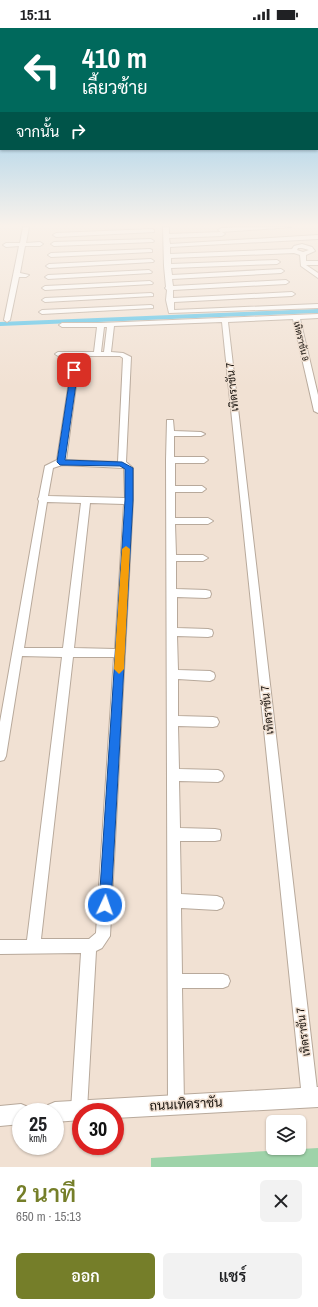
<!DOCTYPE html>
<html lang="th">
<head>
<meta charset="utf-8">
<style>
	:root { --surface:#fff; --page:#f2f2f2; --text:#202124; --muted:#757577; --accent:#757e29 }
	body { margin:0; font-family:"Archivo Narrow",Sarabun,sans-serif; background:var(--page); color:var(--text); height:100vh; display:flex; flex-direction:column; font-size:15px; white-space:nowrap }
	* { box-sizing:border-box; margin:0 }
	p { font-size:13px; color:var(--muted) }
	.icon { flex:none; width:22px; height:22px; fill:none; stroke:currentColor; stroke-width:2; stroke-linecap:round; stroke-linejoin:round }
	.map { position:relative; height:1139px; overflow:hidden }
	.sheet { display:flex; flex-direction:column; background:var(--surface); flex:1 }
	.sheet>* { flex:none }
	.hud { position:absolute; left:0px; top:0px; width:318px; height:122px; box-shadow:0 1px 3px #0004; background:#00695c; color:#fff; overflow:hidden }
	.buttons { position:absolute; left:266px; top:1087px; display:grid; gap:8px }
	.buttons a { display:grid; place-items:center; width:40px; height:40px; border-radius:6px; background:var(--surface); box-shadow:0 1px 3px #0004; font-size:20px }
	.speed { position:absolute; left:12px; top:1075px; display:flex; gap:8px; font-size:20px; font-weight:700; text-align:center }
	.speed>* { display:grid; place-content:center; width:52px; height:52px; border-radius:50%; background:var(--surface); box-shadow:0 1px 3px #0004; line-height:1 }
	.speed small { font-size:10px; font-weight:400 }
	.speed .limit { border:6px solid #d22; background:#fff; color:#111 }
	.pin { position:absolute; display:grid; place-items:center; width:34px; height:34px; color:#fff; margin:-17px; border-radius:8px; box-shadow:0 2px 6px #0006 }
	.me { position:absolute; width:44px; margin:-22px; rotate:3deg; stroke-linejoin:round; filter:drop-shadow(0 0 3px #0008) }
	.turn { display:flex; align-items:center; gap:14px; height:84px; padding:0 16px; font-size:18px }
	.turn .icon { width:52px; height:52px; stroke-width:2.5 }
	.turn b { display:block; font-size:28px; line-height:34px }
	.then { display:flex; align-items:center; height:38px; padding:0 16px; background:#0003; gap:8px; font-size:15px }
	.round { display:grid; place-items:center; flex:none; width:42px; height:42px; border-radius:6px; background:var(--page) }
	.summary { display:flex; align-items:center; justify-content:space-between; height:68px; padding:0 16px }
	h1 { font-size:24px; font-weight:600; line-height:30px; color:var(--accent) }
	.primary-button { display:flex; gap:8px; margin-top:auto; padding:8px 16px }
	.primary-button a { flex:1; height:46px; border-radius:6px; background:var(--accent); color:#fff; font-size:16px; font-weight:600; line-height:46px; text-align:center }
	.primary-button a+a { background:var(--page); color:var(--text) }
	.status { display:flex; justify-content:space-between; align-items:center; height:28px; padding:0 20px; background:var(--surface); direction:ltr }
	.status svg { height:11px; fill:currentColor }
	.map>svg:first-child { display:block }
</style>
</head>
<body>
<div class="status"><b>15:11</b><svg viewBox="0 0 49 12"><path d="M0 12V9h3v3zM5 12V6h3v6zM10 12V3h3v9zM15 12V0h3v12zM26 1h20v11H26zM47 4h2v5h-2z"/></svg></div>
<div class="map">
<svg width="318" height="1139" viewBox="0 0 318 1139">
	<rect width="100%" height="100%" fill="#f1e1d3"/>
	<polygon fill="#9ed3a9" points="318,1120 318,1139 151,1139 151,1130"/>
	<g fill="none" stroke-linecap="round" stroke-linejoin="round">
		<polygon fill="#4cc1ea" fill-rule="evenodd" points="318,281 318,285 0,298 0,294"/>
		<g stroke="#b8a99b" stroke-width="2">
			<g id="minor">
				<polygon points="23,199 29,199 26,215 40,214 43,216 40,218 25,218 20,245 29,247 26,249 19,249 10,292 7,294 4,292 19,218 6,219 3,217 6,215 20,215"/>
				<path d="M163,199H169V206L222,204L225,206L222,208L169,210L170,216L318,207V211L170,219V226L292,221L294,218L302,216L312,219L315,223L306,227V233H318V237H306L318,245V250L301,238L300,227L294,225L171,230V236L277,232L280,234L277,236L171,240L172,247L281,241L284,243L281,245L172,251L173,258L286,252L289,254L286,256L173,262V270L292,264L295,266L292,268L174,274V282L318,276V280L169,285L166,272L167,262L165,260L166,259L164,238ZM298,220H302L309,222L303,224L297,222Z"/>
				<polygon points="245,199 291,199 221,204 218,202 221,200"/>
				<polygon points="152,201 154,202 154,204 56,209 53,207 56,205"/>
				<polygon points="151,211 154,213 153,214 54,218 51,216 54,214"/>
				<polygon points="150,221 152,222 152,224 51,229 48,227 51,225"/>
				<polygon points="151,231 154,233 153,234 49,240 46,238 49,236"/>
				<polygon points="149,242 152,244 151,245 48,251 45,249 48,247"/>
				<polygon points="150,253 153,255 152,256 45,262 42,260 45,258"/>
				<polygon points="151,265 153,266 153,268 45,274 42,272 45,270"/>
				<polygon points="151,277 153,278 153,280 42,286 39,284 42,282"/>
				<path d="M318,286V290L300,291L318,367V385L314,383L293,291L228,294L318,1070L316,1076L310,1078L304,1076L302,1070L222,294L114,298L111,324L123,325L131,329L126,434L133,440V473L110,908L102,920L96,923L87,1082L86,1084H81V1089L79,1090L73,1088L71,1082L81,925L0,926V912H27L62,629L22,628L6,728L4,732L0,733V694L39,473L38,471L39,469L45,438L57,432L73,328H58L55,326L58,324H94L97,299H62L59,297L62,295H101ZM104,299H107L104,324H101ZM80,328H120L123,330L118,434L66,432ZM62,437L124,440L125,470L48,468L53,440ZM47,474L81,475L63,620H24ZM90,475L124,476L115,621L74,620ZM73,629H114L96,905L89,911H41Z"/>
				<polygon points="167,392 173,392 174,403 201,404 205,406 201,408 174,408 174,429 204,429 208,432 204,435 175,435 175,458 202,458 206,461 202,464 175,464 175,490 208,490 213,493 208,496 175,496 176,527 203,527 208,530 203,533 176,533 176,561 206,562 210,563 211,566 210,569 206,570 177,569 177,600 208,601 212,602 213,605 212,608 208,609 177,608 178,642 210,643 214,645 215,648 214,651 210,653 178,651 178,688 213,689 217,690 219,694 217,698 213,699 178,698 179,741 218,742 222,744 224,748 222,752 218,754 179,753 180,800 215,801 220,802 221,807 220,812 215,813 180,813 181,866 217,868 222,870 224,875 222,880 217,882 181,880 182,946 223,946 228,948 230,953 228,958 223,960 182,960 184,1076 182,1082 176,1084 170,1082 168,1076 166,432"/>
			</g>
		</g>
		<g stroke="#b8a99b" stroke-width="2">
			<g id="tertiary">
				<polygon points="318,1059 318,1079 115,1090 115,1084 81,1084 81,1092 55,1094 55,1084 45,1084 48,1077 55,1074"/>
				<polygon points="21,1076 28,1079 30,1084 21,1084 21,1096 0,1098 0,1078"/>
			</g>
		</g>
		<use href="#minor" fill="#fff" fill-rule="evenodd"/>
		<use href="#tertiary" fill="#fff" fill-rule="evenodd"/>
	</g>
	<linearGradient id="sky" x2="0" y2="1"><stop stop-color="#69b9e9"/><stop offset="0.55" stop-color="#f9f2eb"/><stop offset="1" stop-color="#f9f2eb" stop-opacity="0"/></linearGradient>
	<rect width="318" height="359" fill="url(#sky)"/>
	<polygon fill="#1a73e8" stroke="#114b97" points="74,340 78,342 65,432 122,434 133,440 133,472 111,877 109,881 105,883 101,881 99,877 125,472 125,441 120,438 60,437 57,434 71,342"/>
	<polygon fill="#f59e0b" points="126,518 130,521 124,641 119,646 114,641 122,521"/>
	<g text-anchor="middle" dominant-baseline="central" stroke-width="3" stroke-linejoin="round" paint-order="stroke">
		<g font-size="9" fill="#140f0a" stroke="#f1e1d3">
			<text transform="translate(301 313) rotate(77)">เทิดราชัน 9</text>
		</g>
		<g font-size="11" fill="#140f0a" stroke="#f1e1d3">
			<text transform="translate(232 359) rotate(-96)">เทิดราชัน 7</text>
			<text transform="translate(267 682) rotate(-96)">เทิดราชัน 7</text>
			<text transform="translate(303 1004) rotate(-97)">เทิดราชัน 7</text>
		</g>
		<g font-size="13" fill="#140f0a" stroke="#f1e1d3">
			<text transform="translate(186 1076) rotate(-3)">ถนนเทิดราชัน</text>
		</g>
	</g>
</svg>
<div class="buttons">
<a><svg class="icon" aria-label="layers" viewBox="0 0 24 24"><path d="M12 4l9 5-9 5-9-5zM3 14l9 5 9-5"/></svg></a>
</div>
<div class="speed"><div>25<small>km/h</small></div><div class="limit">30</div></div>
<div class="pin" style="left:74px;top:342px;background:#d93025"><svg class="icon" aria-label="arrive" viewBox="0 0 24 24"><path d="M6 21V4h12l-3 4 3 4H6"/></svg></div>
<svg class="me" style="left:105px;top:877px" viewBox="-20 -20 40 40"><circle r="17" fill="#1a73e8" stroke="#fff" stroke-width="3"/><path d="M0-11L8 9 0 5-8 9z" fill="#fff"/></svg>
<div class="hud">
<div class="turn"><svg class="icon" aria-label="left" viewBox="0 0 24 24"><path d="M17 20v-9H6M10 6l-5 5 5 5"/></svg><div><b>410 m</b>เลี้ยวซ้าย</div></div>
<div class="then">จากนั้น<svg class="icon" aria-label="right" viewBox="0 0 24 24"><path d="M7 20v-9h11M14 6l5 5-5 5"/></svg></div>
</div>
</div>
<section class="sheet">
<div class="summary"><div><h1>2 นาที</h1><p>650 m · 15:13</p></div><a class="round"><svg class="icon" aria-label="close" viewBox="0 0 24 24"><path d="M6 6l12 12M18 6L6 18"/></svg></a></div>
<div class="primary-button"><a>ออก</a><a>แชร์</a></div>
</section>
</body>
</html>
